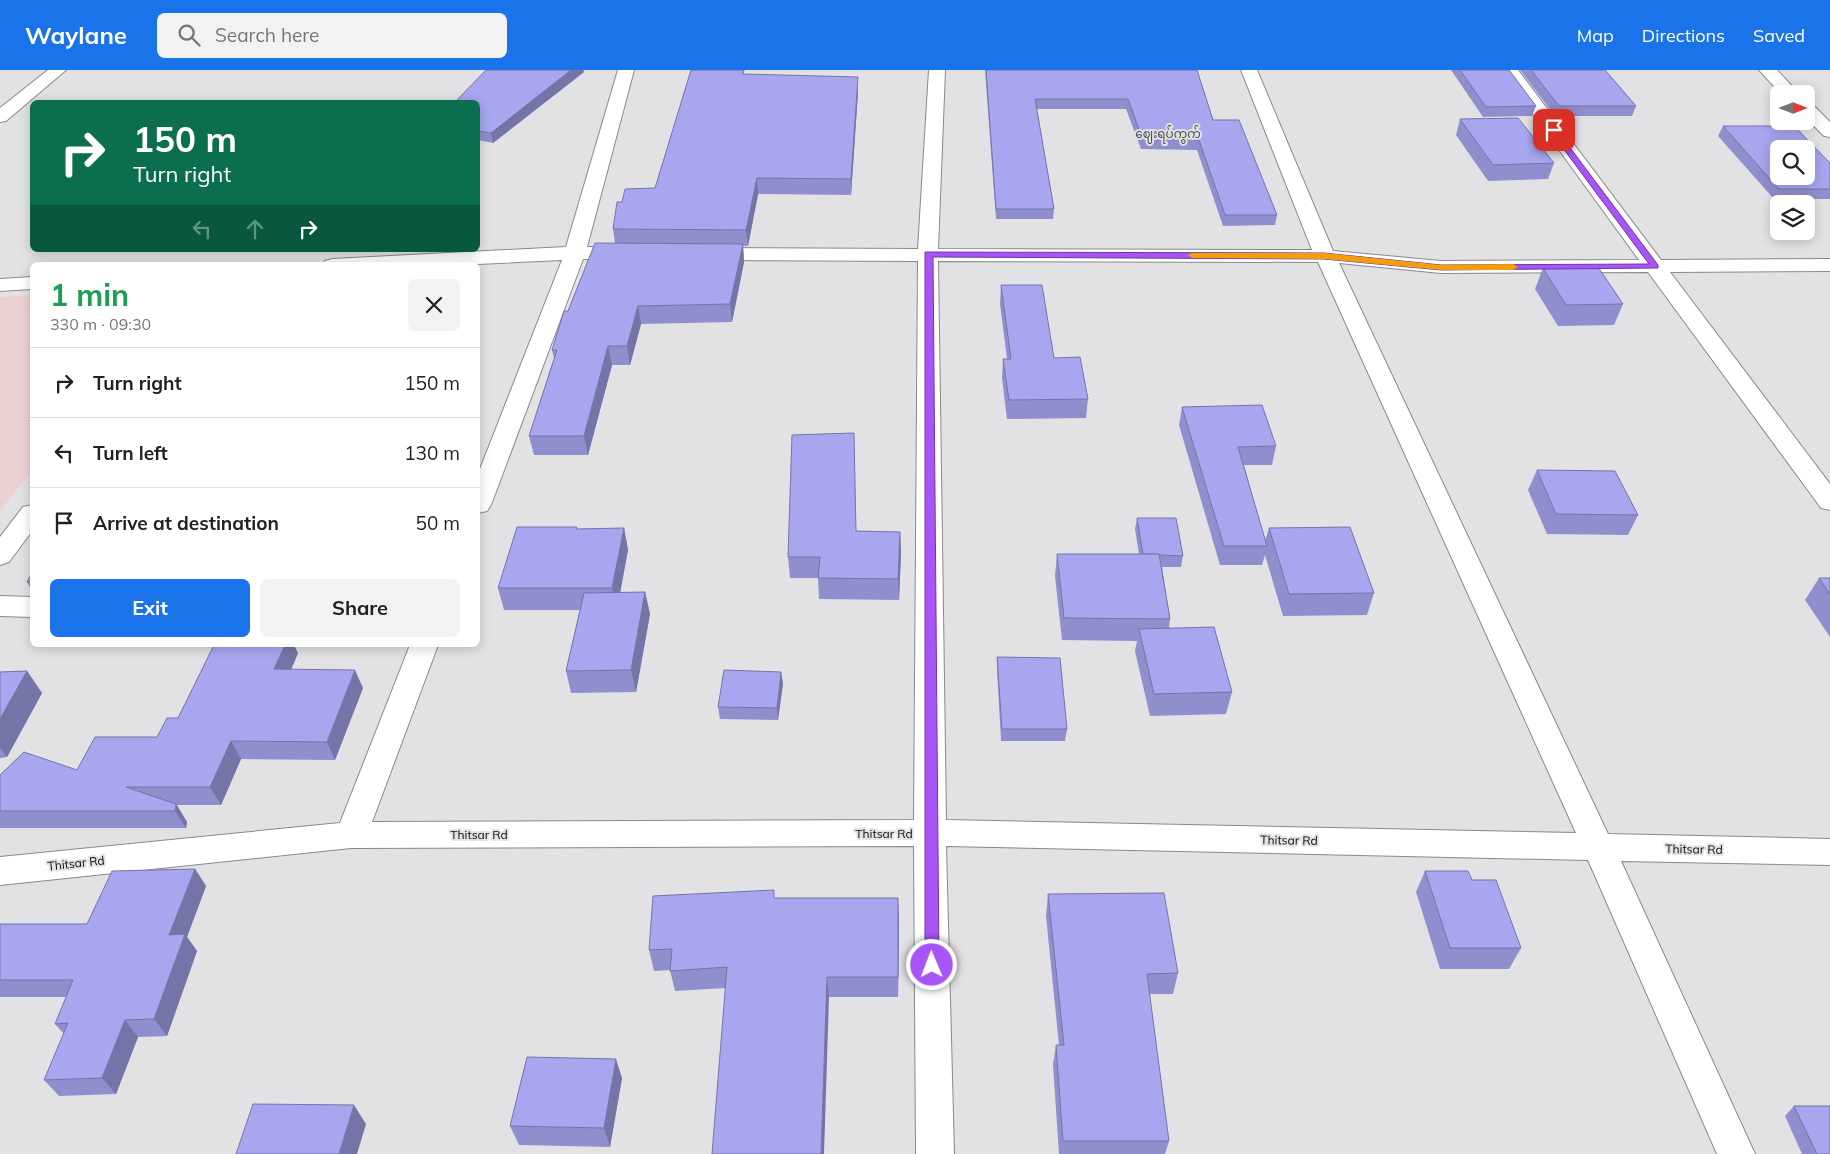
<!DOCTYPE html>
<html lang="en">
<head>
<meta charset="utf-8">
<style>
	:root { --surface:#fff; --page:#f2f2f2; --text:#202124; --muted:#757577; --line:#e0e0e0; --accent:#1a73e8 }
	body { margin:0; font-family:Mulish,"Noto Sans Myanmar",sans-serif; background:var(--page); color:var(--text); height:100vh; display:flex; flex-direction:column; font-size:19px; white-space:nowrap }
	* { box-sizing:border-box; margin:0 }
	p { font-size:16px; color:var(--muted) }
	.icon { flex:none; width:28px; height:28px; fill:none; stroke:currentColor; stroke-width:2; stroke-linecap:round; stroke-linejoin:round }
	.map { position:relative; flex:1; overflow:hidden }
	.side { position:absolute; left:30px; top:192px; width:450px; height:385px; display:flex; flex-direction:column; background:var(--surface); border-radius:8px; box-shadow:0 2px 12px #0003 }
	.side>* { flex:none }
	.hud { position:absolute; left:30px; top:30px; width:450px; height:152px; border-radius:8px; box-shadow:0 2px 12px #0003; background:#0b6e4f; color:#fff; overflow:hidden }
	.needle { width:32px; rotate:90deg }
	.controls { position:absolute; left:1770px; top:15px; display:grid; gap:10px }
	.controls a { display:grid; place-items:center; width:45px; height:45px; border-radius:8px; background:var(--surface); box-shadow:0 2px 12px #0003; font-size:25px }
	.pin { position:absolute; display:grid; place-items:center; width:42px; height:42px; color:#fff; margin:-21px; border-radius:10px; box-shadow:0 2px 8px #0006 }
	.me { position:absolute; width:55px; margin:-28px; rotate:359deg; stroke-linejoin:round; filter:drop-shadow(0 0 4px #0008) }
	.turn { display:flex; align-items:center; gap:18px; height:105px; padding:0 20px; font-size:22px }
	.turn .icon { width:65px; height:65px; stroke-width:2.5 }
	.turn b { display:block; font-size:35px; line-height:42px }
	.lanes { display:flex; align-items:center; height:48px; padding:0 20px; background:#0003; justify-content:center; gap:25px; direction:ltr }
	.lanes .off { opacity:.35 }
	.round { display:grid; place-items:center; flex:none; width:52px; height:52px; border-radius:8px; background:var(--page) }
	.overview { display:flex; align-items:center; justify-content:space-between; height:85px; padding:0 20px }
	h1 { font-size:30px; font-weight:700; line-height:38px; color:#1e9e55 }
	.action { display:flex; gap:10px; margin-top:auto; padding:10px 20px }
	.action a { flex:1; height:58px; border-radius:8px; background:var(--accent); color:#fff; font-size:20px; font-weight:700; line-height:58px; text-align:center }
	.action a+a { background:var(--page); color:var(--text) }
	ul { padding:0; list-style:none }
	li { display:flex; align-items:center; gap:15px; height:70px; padding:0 20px; border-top:1px solid var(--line) }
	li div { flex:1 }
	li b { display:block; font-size:19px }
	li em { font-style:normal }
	header { display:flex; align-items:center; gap:30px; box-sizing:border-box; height:70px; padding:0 25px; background:var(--accent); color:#fff }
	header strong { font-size:24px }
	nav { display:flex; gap:28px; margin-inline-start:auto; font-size:18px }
	.search { width:350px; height:45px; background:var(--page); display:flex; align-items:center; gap:12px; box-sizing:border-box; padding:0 18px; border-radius:8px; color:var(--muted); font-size:19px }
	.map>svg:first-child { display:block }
</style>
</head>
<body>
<header>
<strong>Waylane</strong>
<div class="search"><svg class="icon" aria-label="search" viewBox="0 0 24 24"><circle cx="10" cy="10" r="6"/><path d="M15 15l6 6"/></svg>Search here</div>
<nav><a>Map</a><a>Directions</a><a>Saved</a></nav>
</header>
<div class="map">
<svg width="1830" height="1084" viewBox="0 0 1830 1084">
	<rect width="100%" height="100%" fill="#e2e2e4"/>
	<polygon fill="#ecd1d2" points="32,225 32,400 0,441 0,227"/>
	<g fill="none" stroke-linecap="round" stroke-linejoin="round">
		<g stroke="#89898b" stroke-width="2">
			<g id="street">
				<polygon points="48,0 66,0 6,51 0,52 0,38"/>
				<polygon points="618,0 634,0 587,177 629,177 636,179 639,183 636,187 629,189 583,189 491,435 487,441 478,443 478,404 562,190 457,195 322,195 325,191 332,189 566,177"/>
				<path d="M929,0H945L938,179L1312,180L1241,0H1257L1333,181L1441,191L1639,190L1501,0H1518L1661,190L1830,189V201L1670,202L1830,414V440L1821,438L1648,202L1441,203L1339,193L1608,764L1830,769V795L1621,791L1755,1084H1717L1588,790L946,776L954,1084H916L914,776L351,778L0,815V787L340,753L410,575H438L372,752L914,750L918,191L707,190L700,188L697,184L700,180L707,178L918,179ZM938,191L1318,192L1576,763L946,750Z"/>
				<polygon points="1759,0 1777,0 1799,24 1781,24"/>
				<polygon points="1806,33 1812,34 1830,52 1830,67 1824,66 1806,48"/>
				<polygon points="32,207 32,219 0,221 0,209"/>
				<polygon points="32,435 32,461 9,492 0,495 0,467 23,437"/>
				<polygon points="0,526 32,527 32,547 0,546"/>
			</g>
		</g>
		<use href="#street" fill="#fff" fill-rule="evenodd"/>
	</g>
	<g fill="#908fce">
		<polygon points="486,0 583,0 584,2 493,73 478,70 478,32"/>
		<polygon points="985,0 1197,0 1213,50 1277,145 1275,155 1223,156 1197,80 1141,79 1126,39 1037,39 1054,139 1053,149 996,149"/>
		<polygon points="1451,0 1509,0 1536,36 1532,46 1483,47"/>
		<polygon points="1520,0 1605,0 1636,36 1632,46 1555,46"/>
		<polygon points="744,4 858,22 851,125 758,124 748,176 743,176 744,192 732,252 641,254 630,295 612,295 588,385 534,385 529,366 554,288 552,280 568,241 615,173 613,159 655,118"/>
		<polygon points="1460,49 1554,93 1548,109 1488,111 1456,65"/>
		<polygon points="1723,56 1830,93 1830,129 1774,129 1718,66"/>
		<polygon points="1543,198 1623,234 1614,255 1558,256 1535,219"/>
		<polygon points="1001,215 1054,288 1088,329 1086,348 1007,349 1002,308 1003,289 1007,289 1000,234"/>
		<polygon points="1182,337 1276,376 1272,395 1244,395 1265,471 1269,458 1374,523 1367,545 1283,546 1265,485 1262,495 1220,495 1179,355"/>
		<polygon points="1537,400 1638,445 1628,465 1547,464 1528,420"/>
		<polygon points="1137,448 1183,486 1181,497 1162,497 1170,549 1169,558 1232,622 1226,644 1150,646 1135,581 1137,571 1062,570 1055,506 1057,484 1139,484 1135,459"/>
		<polygon points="577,457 577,459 624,458 628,480 620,522 645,522 650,544 636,622 571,623 566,601 580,540 504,540 498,518"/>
		<polygon points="857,461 900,462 901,482 899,530 819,529 818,508 790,508 788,487"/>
		<polygon points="32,503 32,521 27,512"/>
		<polygon points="1819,508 1830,508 1830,567 1805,530"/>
		<polygon points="298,583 291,600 363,618 335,690 241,689 221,735 177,735 187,752 186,758 0,758 0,705 77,700 157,667 178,648"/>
		<polygon points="997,587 1067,659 1065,671 1001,671 997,599"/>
		<polygon points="27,601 42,623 7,687 0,688 0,602"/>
		<polygon points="783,613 778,650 720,649 718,637"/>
		<polygon points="195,799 206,816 187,867 197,881 167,966 138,967 116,1024 59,1026 44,1010 64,964 55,954 66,927 0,927 0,854 87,854"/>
		<polygon points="1425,801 1521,878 1509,899 1440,899 1416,822"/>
		<polygon points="1048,824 1178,903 1173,924 1149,924 1169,1071 1165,1084 1059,1084 1053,995 1056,975 1059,975 1046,846"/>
		<polygon points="775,828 899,849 898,927 829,927 726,918 675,921 670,900 654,901 649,880"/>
		<polygon points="622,1008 610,1077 519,1075 510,1056"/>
		<polygon points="1794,1036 1830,1084 1802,1084 1785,1046"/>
	</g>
	<g fill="#7574a7">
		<polygon points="571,0 583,0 584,2 493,73 491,63"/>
		<polygon points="858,7 858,22 851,125 851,109"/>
		<polygon points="757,108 758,124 748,176 746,160"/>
		<polygon points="743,174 744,192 732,252 730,234"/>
		<polygon points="638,236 641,254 630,295 627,276"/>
		<polygon points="608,276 612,295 588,385 584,366"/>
		<polygon points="624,458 628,480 617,540 612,518"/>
		<polygon points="900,462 901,482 899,530 898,509"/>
		<polygon points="645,522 650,544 636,622 631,600"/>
		<polygon points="285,575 294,575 298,583 283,618 274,599"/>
		<polygon points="355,600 363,618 335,690 327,672"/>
		<polygon points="27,601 42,623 7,687 0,678 0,649"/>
		<polygon points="781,602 783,613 778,650 777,638"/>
		<polygon points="231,671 241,689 221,735 210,717"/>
		<polygon points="176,734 187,752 186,758 175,741"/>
		<polygon points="195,799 206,816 187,867 197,881 167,966 154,949 169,865"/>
		<polygon points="898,828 899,849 898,927"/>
		<polygon points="827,907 829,927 824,1084 821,1084"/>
		<polygon points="125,950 138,967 116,1024 102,1008"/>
		<polygon points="616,989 622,1008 610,1077 604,1058"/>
		<polygon points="354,1035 366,1054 357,1084 339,1084"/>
	</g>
	<g fill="#a7a6ef" stroke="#7574a7" fill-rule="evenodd">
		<polygon points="486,0 571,0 491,63 478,61 478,32 455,32"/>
		<polygon points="691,0 744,0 743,4 858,7 851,109 757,108 746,160 613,159 617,132 622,132 625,119 655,118"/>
		<polygon points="986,0 1197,0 1213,50 1239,50 1277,145 1225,145 1199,70 1142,68 1128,29 1035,29 1054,139 996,139"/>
		<polygon points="1460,0 1509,0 1536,36 1486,37"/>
		<polygon points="1531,0 1605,0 1636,36 1559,36"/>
		<polygon points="1518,48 1554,93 1493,95 1460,49"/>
		<path d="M1723,56H1794L1830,93V119H1779ZM1779,79H1806V106H1779Z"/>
		<polygon points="595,173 743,174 730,234 638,236 627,276 608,276 584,366 529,366 557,280 552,280 564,241 568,241"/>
		<polygon points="1598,197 1623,234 1566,235 1543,198"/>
		<polygon points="1001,215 1042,215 1054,288 1080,287 1088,329 1009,330 1003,289 1011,289"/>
		<polygon points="1262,335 1276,376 1238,377 1267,476 1224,476 1182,337"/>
		<polygon points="854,363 856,461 900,462 898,509 818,508 820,487 788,487 792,365"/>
		<polygon points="1537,400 1615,401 1638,445 1556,444"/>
		<polygon points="1137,448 1176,448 1183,486 1160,485 1159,484 1143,484"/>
		<polygon points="517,457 577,457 576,459 624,458 612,518 498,518"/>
		<polygon points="1350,457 1374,523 1289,524 1269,458"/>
		<polygon points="1057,484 1159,484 1170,549 1064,548"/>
		<polygon points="32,503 32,512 27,512"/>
		<polygon points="1819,508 1830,508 1830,524"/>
		<polygon points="645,522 631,600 566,601 584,523"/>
		<polygon points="1214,557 1232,622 1154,624 1139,559"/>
		<polygon points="214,575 285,575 274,599 355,600 327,672 231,671 210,717 126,717 176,734 175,741 0,741 0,705 24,682 77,700 95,667 157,667 167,648 178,648"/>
		<polygon points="997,587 1060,588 1067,659 1002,659"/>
		<polygon points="724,600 781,602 777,638 718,637"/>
		<polygon points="27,601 0,649 0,602"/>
		<polygon points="195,799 169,865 185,864 154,949 125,950 102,1008 44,1010 68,953 55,954 73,910 0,910 0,854 87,854 112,801"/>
		<polygon points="1425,801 1468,801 1472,810 1496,810 1521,878 1450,878"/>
		<polygon points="774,820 774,828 898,828 898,907 827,907 821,1084 712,1084 727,897 670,901 672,879 649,880 653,826"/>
		<polygon points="1164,823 1178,903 1147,904 1169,1071 1063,1071 1056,975 1064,975 1048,824"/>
		<polygon points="527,987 616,989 604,1058 510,1056"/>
		<polygon points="253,1034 354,1035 339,1084 236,1084"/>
		<polygon points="1794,1036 1830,1036 1830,1084 1817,1084"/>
	</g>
	<polygon fill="#a855f7" stroke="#6d37a1" points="1551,59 1556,59 1658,195 1658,198 1441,200 1324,189 933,187 939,895 937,899 932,901 927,899 925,895 925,182 1324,183 1441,195 1649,194 1551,62"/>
	<polygon fill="#f59e0b" points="1324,183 1441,195 1513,194 1518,197 1513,200 1441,200 1324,189 1192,188 1188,185 1192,183"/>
	<g text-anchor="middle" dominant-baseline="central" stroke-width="4" stroke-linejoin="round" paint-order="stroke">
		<g font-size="12" fill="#4e4e50" stroke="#e2e2e4">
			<text x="1168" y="63">ဈေးရပ်ကွက်</text>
		</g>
		<g font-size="12" fill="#0c0c0d" stroke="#e2e2e4">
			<text x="884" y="763">Thitsar Rd</text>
			<text x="479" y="764">Thitsar Rd</text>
			<text transform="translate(1289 770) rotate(1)">Thitsar Rd</text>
			<text transform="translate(1694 779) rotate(1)">Thitsar Rd</text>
			<text transform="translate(76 793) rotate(-6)">Thitsar Rd</text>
		</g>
	</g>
</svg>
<div class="controls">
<a><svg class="needle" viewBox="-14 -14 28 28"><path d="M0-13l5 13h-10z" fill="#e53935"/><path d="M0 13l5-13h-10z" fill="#757577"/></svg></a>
<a><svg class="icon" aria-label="search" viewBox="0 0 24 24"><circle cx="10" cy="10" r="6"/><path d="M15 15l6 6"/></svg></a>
<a><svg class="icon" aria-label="layers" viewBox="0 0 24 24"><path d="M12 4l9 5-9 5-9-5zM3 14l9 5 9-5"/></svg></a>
</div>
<div class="pin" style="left:1554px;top:60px;background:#d93025"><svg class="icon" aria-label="arrive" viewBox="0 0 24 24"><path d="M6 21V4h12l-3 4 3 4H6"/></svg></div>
<svg class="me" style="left:932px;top:895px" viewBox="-20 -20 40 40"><circle r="17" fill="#a855f7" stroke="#fff" stroke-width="3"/><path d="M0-11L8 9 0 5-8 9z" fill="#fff"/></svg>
<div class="hud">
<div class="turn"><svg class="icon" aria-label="right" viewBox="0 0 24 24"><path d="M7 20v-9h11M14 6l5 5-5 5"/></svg><div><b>150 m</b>Turn right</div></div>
<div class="lanes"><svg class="icon off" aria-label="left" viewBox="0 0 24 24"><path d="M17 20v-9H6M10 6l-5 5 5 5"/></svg><svg class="icon off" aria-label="ahead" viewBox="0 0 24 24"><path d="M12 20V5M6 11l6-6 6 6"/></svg><svg class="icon" aria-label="right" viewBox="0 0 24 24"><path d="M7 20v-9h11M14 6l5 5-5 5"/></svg></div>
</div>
<section class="side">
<div class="overview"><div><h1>1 min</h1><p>330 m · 09:30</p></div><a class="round"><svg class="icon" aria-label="close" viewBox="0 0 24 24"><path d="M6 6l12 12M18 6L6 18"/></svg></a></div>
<ul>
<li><svg class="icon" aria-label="right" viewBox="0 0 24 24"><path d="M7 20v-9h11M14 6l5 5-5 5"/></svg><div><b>Turn right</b></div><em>150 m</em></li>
<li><svg class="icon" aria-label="left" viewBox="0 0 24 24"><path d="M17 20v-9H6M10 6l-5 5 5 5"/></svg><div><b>Turn left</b></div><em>130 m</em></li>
<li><svg class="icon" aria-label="arrive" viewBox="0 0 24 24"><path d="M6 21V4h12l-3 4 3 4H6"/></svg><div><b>Arrive at destination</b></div><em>50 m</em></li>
</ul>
<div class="action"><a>Exit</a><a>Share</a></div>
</section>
</div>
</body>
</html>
